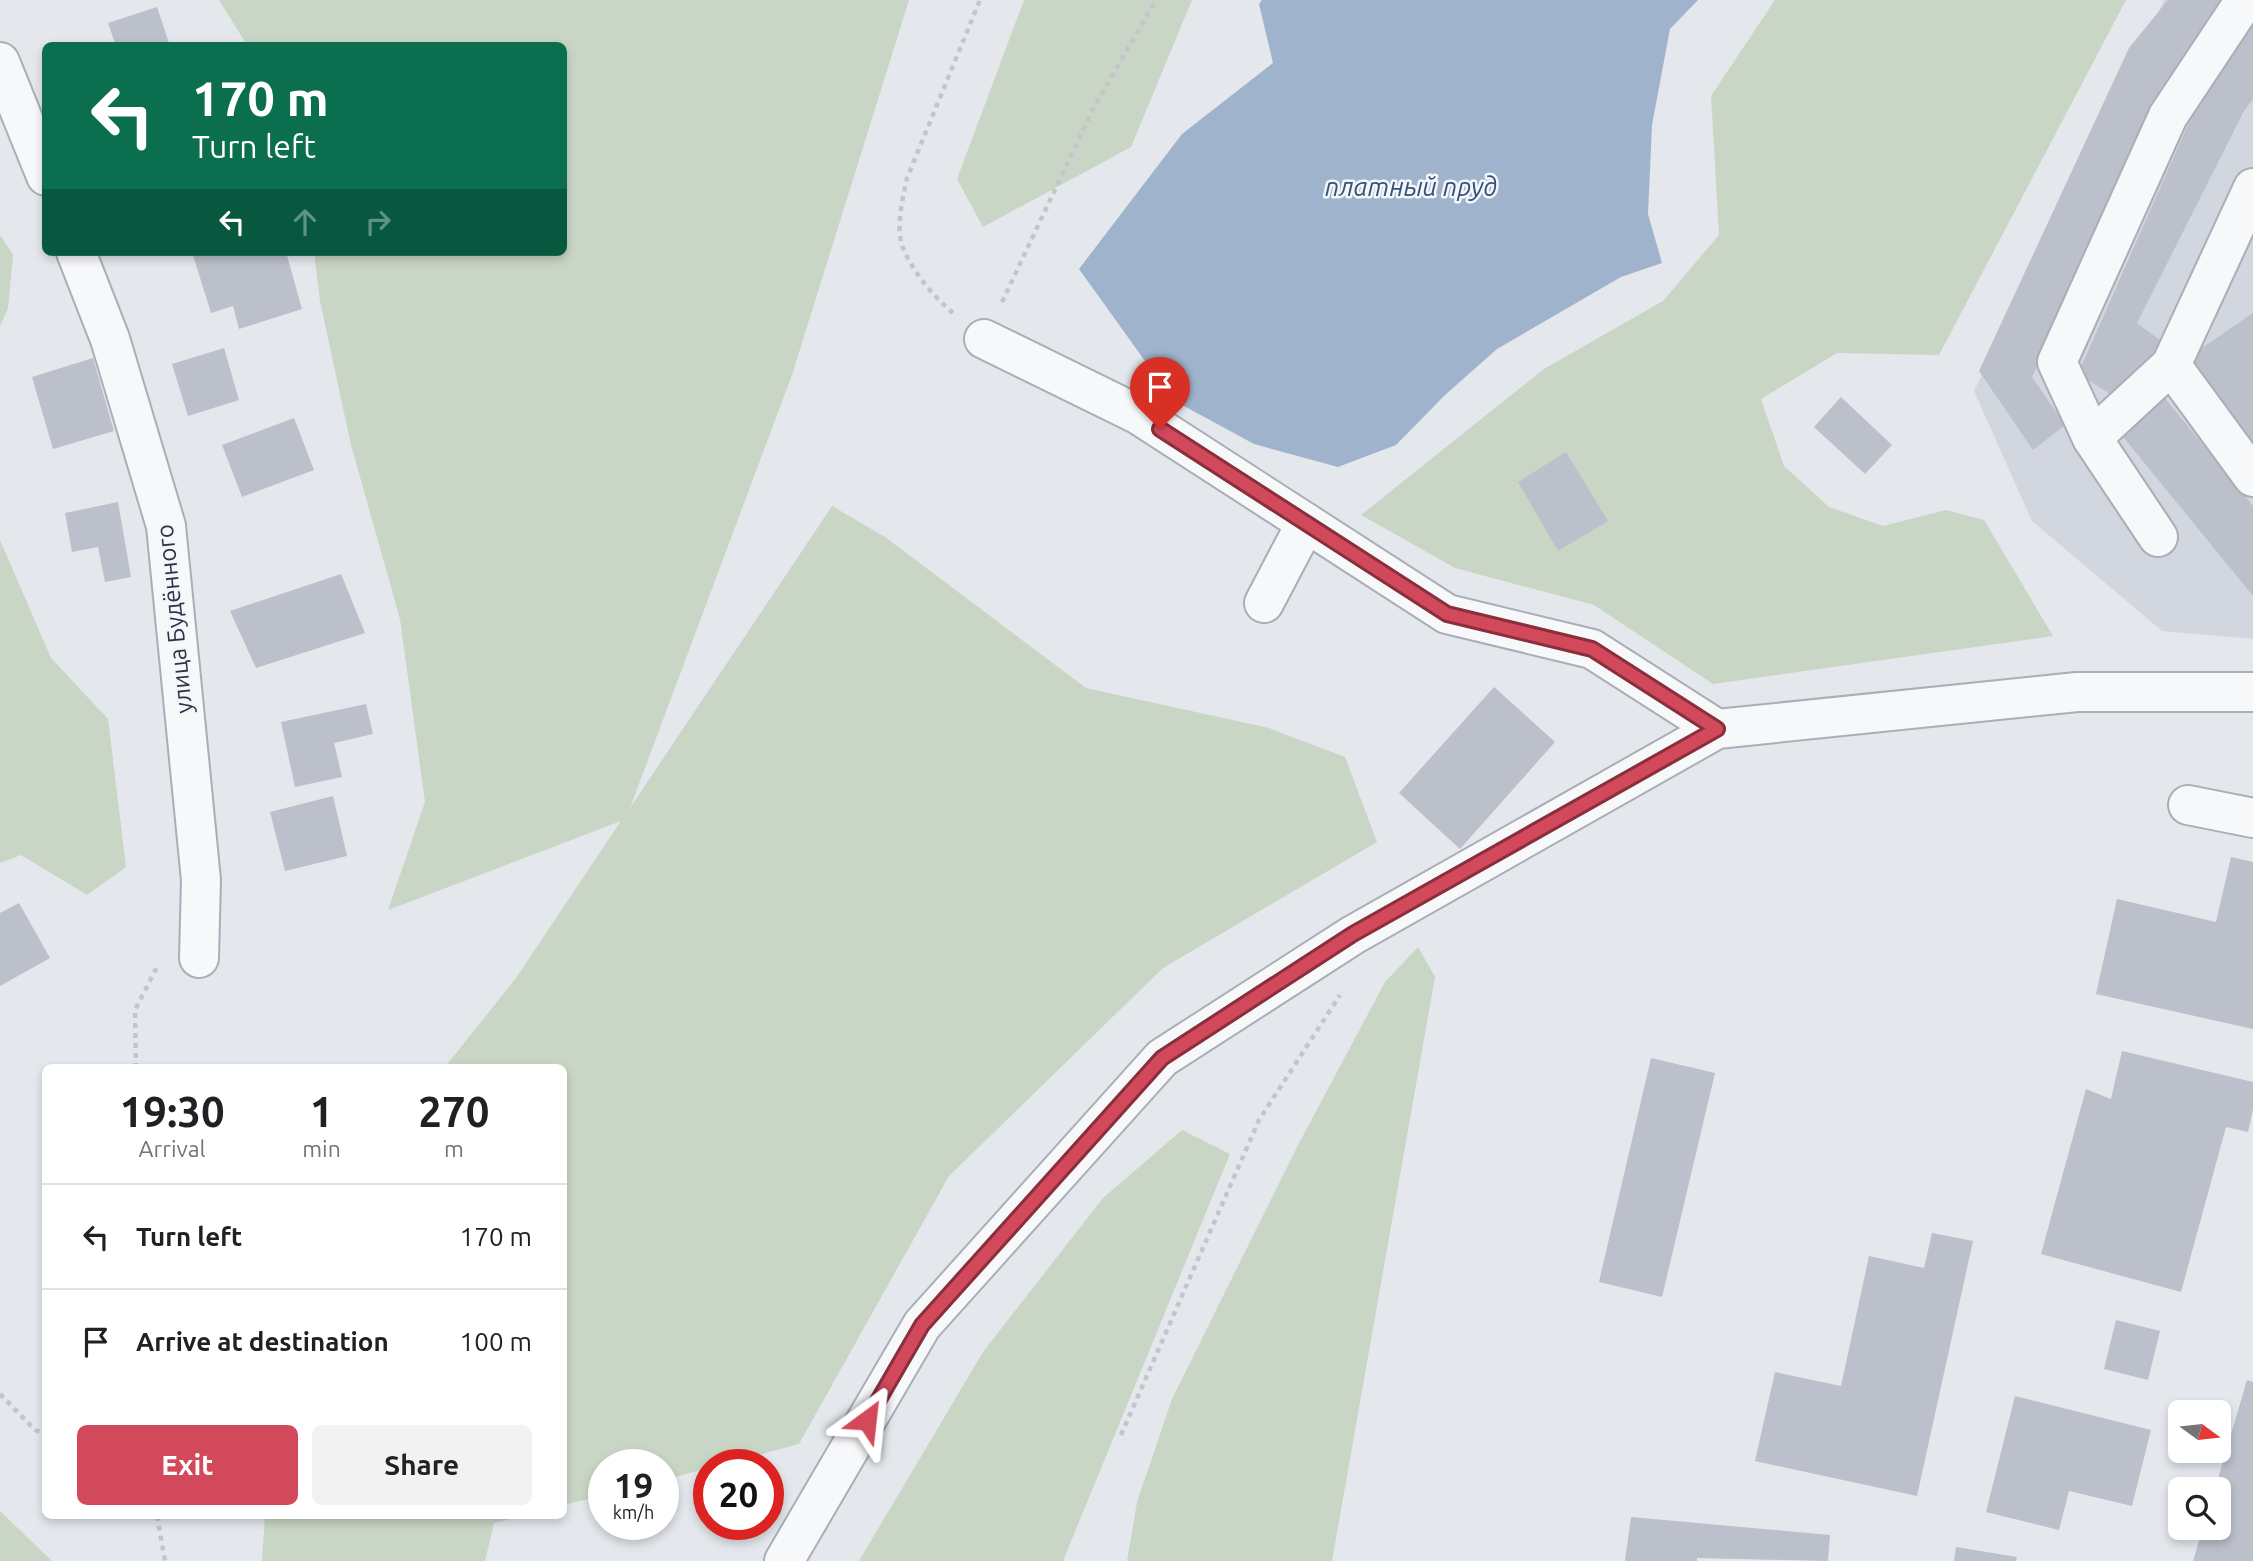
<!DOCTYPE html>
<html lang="en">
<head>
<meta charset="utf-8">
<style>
	:root { --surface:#fff; --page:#f2f2f2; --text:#202124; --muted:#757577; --line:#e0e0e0; --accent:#d1495b }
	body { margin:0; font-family:Ubuntu,sans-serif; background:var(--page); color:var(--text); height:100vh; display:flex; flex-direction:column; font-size:26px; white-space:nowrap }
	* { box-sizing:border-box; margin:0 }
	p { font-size:23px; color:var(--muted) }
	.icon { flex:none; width:38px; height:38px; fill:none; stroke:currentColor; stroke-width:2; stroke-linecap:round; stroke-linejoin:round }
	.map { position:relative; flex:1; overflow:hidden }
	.panel { position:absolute; left:42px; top:1064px; width:525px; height:455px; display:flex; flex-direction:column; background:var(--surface); border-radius:10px; box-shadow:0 4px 10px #0003 }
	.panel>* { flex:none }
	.hud { position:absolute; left:42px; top:42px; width:525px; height:214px; border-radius:10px; box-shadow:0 4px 10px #0003; background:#0b6e4f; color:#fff; overflow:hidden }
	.needle { width:46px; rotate:105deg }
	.controls { position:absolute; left:2168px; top:1400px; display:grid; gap:14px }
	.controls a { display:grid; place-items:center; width:63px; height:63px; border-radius:10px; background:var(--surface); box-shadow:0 4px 10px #0003; font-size:35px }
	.speed { position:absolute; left:588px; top:1449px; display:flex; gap:14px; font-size:35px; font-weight:700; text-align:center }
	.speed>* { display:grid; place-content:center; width:91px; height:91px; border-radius:50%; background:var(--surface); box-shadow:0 4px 10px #0003; line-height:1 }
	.speed small { font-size:18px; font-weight:400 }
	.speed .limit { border:10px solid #d22; background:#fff; color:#111 }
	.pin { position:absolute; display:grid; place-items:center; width:60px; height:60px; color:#fff; margin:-72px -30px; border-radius:50% 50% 50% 0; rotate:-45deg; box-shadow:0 0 7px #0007 }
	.pin .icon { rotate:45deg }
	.me { position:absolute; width:77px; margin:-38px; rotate:30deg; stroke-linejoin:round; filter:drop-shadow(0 0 5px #0008) }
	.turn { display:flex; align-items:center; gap:24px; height:147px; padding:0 35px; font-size:32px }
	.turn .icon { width:91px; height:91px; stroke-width:2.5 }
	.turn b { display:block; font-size:49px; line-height:60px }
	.lanes { display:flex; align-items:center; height:66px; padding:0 35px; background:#0003; justify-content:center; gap:35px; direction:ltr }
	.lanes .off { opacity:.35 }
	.eta { display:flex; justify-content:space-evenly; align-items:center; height:119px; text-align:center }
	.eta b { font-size:42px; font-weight:700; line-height:49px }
	.action { display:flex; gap:14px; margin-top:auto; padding:14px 35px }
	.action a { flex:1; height:80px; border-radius:10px; background:var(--accent); color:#fff; font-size:28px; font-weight:700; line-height:80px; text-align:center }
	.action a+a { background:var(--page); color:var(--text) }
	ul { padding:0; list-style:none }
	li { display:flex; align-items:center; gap:21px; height:105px; padding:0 35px; border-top:2px solid var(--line) }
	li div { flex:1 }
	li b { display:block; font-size:26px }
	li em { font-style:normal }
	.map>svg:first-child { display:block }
</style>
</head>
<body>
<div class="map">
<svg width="2253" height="1561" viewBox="0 0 2253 1561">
	<rect width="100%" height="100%" fill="#e4e7ec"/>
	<polygon fill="#d2d6de" points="2164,0 2253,0 2253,639 2162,631 2032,521 1974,391"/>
	<g fill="#c9d6c5">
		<polygon points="219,0 909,0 792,375 630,808 832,506 885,537 1086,688 1269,728 1345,757 1377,842 1163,968 949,1176 799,1444 721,1465 709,1465 709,1468 663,1480 663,1465 604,1465 604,1495 564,1505 564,1068 445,1067 516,978 621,821 388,910 425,802 400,619 351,445 320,301 314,252 564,252 564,46 247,45"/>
		<polygon points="1024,0 1192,0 1131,147 983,227 957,179"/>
		<polygon points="1775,0 2126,0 1939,355 1837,353 1761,399 1784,466 1829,507 1883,526 1946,510 1984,520 2053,636 1713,684 1594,605 1455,568 1361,515 1544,369 1663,301 1719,235 1711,96"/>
		<polygon points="0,235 13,255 8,308 0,326"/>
		<polygon points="0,540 51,658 108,719 126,867 87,895 21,855 0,863"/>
		<polygon points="1418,947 1435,977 1332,1561 1127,1561 1137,1502 1172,1399 1297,1147 1385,982"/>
		<polygon points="1182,1130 1230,1154 1063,1561 859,1561 983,1352 1103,1198"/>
		<polygon points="0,1511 52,1561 0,1561"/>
		<polygon points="265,1516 524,1516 494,1523 485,1561 262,1561"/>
	</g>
	<polygon fill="#9fb4cc" points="1262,0 1698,0 1670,29 1652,125 1648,214 1662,263 1621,277 1497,349 1445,395 1396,445 1338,467 1254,444 1173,400 1079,269 1182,134 1273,63 1259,4"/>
	<g fill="#bbc0ca">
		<polygon points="2168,0 2228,0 2162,102 2032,377 2065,425 2033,450 1979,371 2129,48"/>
		<polygon points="157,7 170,46 116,46 108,23"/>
		<polygon points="2253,23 2253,99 2244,111 2137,323 2161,341 2120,400 2078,374 2198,102"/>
		<polygon points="192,252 286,252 302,309 239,329 233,306 211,313"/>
		<polygon points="2253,313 2253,453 2183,361"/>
		<polygon points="224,348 239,400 188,416 172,364"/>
		<polygon points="93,358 114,431 53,449 32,377"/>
		<polygon points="1841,397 1892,445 1865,474 1814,427"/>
		<polygon points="2164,397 2253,506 2253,596 2120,433"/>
		<polygon points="294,418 314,470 242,497 222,445"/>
		<polygon points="1566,452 1608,521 1558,551 1518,482"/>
		<polygon points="118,502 131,577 105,582 98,547 72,552 65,513"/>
		<polygon points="341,574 365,633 256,668 230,611"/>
		<polygon points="1494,687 1555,742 1460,849 1399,793"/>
		<polygon points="366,704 373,734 334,743 342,777 295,787 281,722"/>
		<polygon points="333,796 347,856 285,871 270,812"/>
		<polygon points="2231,857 2253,862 2253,1029 2096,994 2117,899 2216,922"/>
		<polygon points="19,903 50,958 0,986 0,913"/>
		<polygon points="2122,1051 2253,1082 2253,1109 2248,1132 2226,1127 2181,1292 2041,1254 2086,1089 2111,1099"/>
		<polygon points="1651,1058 1715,1073 1662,1297 1599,1282"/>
		<polygon points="1932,1233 1973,1241 1917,1496 1755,1461 1775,1372 1841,1386 1869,1256 1924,1268"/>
		<polygon points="2116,1320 2160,1331 2148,1380 2104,1369"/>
		<polygon points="2247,1380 2253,1382 2253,1561 2193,1561 2203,1528 2219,1528 2219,1489 2215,1489"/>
		<polygon points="2015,1396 2151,1430 2132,1506 2069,1491 2059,1530 1986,1512"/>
		<polygon points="1631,1517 1830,1535 1828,1561 1697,1558 1697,1561 1625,1561"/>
		<polygon points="1956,1547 2017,1557 2016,1561 1954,1561"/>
	</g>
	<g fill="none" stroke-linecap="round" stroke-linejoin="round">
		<g stroke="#a9aeb7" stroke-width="42">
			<g id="minor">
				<polyline points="0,62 46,176"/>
				<polyline points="76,252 110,339 166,526 201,880 199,958"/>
				<polyline points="984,339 1139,415 1447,614 1592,649 1717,729"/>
				<polyline points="2171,365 2253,477"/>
				<polyline points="2092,438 2171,365 2253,188"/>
				<polyline points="2158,537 2092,438 2057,362 2168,116 2245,0"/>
				<polyline points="1264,603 1306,523"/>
				<polyline points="2188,805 2253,818"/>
				<polyline points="784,1561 922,1325 1162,1058 1353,935 1717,729 2077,692 2253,692"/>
			</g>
		</g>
		<g stroke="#c2c5cb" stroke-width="4.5" stroke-dasharray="5 5" stroke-linecap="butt">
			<polyline points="1002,302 1094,107 1156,0"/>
			<path d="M953,313C933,296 913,272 903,248C895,228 903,198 907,178L980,0"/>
			<polyline points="136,1068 135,1010 158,965"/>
			<polyline points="0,1394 35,1430 46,1434"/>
			<polyline points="1121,1435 1259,1120 1340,995"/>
			<polyline points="157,1516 165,1561"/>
		</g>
		<use href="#minor" stroke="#f7f8fa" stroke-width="38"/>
	</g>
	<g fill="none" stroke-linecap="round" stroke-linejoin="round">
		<g stroke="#882f3b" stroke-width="18">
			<polyline id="route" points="867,1420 922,1325 1162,1058 1353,934 1717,729 1592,649 1447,614 1160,429"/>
		</g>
		<use href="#route" stroke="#d1495b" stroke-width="12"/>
	</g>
	<g text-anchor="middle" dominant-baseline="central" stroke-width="5" stroke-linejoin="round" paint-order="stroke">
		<g font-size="24" fill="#2b3445" stroke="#f4f6f9">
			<text transform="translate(174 619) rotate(-96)">улица Будённого</text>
		</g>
		<g font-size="26" font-style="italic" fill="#34527a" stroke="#f4f6f9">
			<text x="1411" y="186">платный пруд</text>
		</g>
	</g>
</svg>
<div class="controls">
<a><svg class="needle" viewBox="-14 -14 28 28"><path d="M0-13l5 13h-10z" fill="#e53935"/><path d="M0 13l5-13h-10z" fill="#757577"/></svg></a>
<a><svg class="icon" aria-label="search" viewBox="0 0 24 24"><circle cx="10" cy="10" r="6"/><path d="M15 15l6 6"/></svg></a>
</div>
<div class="speed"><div>19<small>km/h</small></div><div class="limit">20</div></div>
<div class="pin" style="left:1160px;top:429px;background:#d93025"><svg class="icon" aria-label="arrive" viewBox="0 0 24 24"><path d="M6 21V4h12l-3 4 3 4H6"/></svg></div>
<svg class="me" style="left:867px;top:1420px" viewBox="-20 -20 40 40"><path d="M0-17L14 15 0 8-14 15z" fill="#d1495b" stroke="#fff" stroke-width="4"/></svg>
<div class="hud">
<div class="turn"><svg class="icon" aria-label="left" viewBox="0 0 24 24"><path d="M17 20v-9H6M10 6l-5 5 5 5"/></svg><div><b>170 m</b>Turn left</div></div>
<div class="lanes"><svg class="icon" aria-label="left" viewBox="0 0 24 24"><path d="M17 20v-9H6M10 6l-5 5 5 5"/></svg><svg class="icon off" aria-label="ahead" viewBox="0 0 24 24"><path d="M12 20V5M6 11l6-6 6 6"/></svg><svg class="icon off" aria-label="right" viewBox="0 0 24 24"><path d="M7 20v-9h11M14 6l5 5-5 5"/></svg></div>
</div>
<section class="panel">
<div class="eta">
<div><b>19:30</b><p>Arrival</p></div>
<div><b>1</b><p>min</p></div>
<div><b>270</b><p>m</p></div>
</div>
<ul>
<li><svg class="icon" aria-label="left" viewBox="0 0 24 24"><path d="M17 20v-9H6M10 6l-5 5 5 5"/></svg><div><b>Turn left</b></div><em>170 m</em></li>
<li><svg class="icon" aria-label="arrive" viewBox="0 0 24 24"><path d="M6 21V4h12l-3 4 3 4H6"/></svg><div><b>Arrive at destination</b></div><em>100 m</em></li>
</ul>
<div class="action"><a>Exit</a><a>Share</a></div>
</section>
</div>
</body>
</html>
